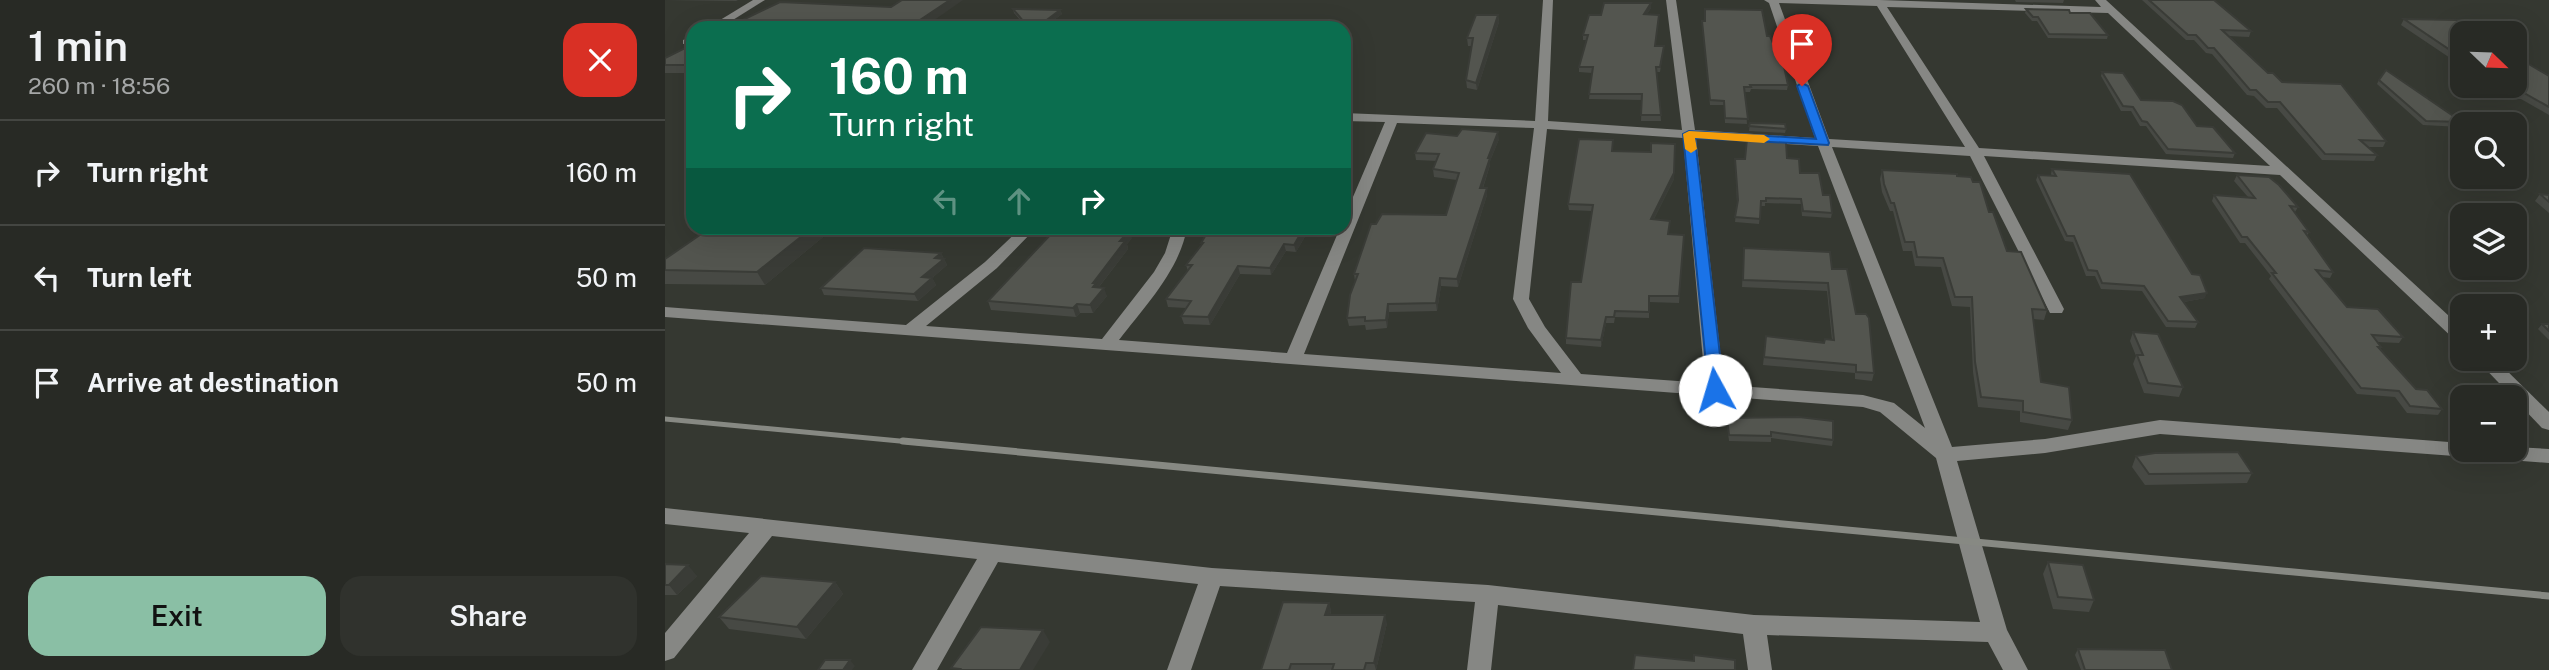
<!DOCTYPE html>
<html lang="en">
<head>
<meta charset="utf-8">
<style>
	:root { --surface:#282a25; --page:#30322d; --text:#f1f3f6; --muted:#a5a7a7; --line:#444642; --accent:#8abfa5 }
	body { margin:0; font-family:"Public Sans",sans-serif; background:var(--page); color:var(--text); height:100vh; display:flex; flex-direction:column; font-size:26px; white-space:nowrap }
	* { box-sizing:border-box; margin:0 }
	p { font-size:23px; color:var(--muted) }
	.icon { flex:none; width:38px; height:38px; fill:none; stroke:currentColor; stroke-width:2; stroke-linecap:round; stroke-linejoin:round }
	.map { position:relative; flex:1; overflow:hidden }
	.panel { display:flex; flex-direction:column; background:var(--surface); width:665px }
	.panel>* { flex:none }
	.hud { position:absolute; left:21px; top:21px; width:665px; height:214px; border-radius:21px; box-shadow:0 7px 28px #0002,0 0 0 2px var(--line); background:#0b6e4f; color:#fff; overflow:hidden }
	.needle { width:46px; rotate:113deg }
	.tools { position:absolute; left:1785px; top:21px; display:grid; gap:14px }
	.tools a { display:grid; place-items:center; width:77px; height:77px; border-radius:14px; background:var(--surface); box-shadow:0 7px 28px #0002,0 0 0 2px var(--line); font-size:35px }
	.pin { position:absolute; display:grid; place-items:center; width:60px; height:60px; color:#fff; margin:-72px -30px; border-radius:50% 50% 50% 0; rotate:-45deg; box-shadow:0 0 7px #0007 }
	.pin .icon { rotate:45deg }
	.me { position:absolute; width:77px; margin:-38px; rotate:354deg; stroke-linejoin:round; filter:drop-shadow(0 0 5px #0008) }
	.turn { display:flex; align-items:center; gap:24px; height:147px; padding:0 28px; font-size:32px }
	.turn .icon { width:91px; height:91px; stroke-width:2.5 }
	.turn b { display:block; font-size:49px; line-height:60px }
	.lanes { display:flex; align-items:center; height:66px; padding:0 28px; background:#0003; justify-content:center; gap:35px; direction:ltr }
	.lanes .off { opacity:.35 }
	.round { display:grid; place-items:center; flex:none; width:74px; height:74px; border-radius:21px; background:var(--page) }
	.head { display:flex; align-items:center; justify-content:space-between; height:119px; padding:0 28px }
	h1 { font-size:42px; font-weight:600; line-height:52px }
	.cta { display:flex; gap:14px; margin-top:auto; padding:14px 28px }
	.cta a { flex:1; height:80px; border-radius:21px; background:var(--accent); color:#111; font-size:28px; font-weight:600; line-height:80px; text-align:center }
	.cta a+a { background:var(--page); color:var(--text) }
	ul { padding:0; list-style:none }
	li { display:flex; align-items:center; gap:21px; height:105px; padding:0 28px; border-top:2px solid var(--line) }
	li div { flex:1 }
	li b { display:block; font-size:26px }
	li em { font-style:normal }
	main { display:flex; flex:1; min-height:0 }
	.map>svg:first-child { display:block }
</style>
</head>
<body>
<main>
<section class="panel">
<div class="head"><div><h1>1 min</h1><p>260 m · 18:56</p></div><a class="round" style="background:#d93025;color:#fff"><svg class="icon" aria-label="close" viewBox="0 0 24 24"><path d="M6 6l12 12M18 6L6 18"/></svg></a></div>
<ul>
<li><svg class="icon" aria-label="right" viewBox="0 0 24 24"><path d="M7 20v-9h11M14 6l5 5-5 5"/></svg><div><b>Turn right</b></div><em>160 m</em></li>
<li><svg class="icon" aria-label="left" viewBox="0 0 24 24"><path d="M17 20v-9H6M10 6l-5 5 5 5"/></svg><div><b>Turn left</b></div><em>50 m</em></li>
<li><svg class="icon" aria-label="arrive" viewBox="0 0 24 24"><path d="M6 21V4h12l-3 4 3 4H6"/></svg><div><b>Arrive at destination</b></div><em>50 m</em></li>
</ul>
<div class="cta"><a>Exit</a><a>Share</a></div>
</section>
<div class="map">
<svg width="1884" height="670" viewBox="0 0 1884 670">
	<rect width="100%" height="100%" fill="#353831"/>
	<g fill="none" stroke-linecap="round" stroke-linejoin="round">
		<g fill="#868784" fill-rule="evenodd">
			<polygon points="88,0 100,0 55,28 42,28"/>
			<path d="M878,0H888L883,121L1017,130L1001,0H1011L1030,130L1150,138L1104,3L1099,0H1215L1436,7L1430,0H1441L1797,328V342L1791,341L1615,175L1319,156L1399,309L1397,313H1385L1305,156L1167,147L1287,447L1380,439L1495,420L1797,443V450H1850V447L1884,449V463L1495,434L1380,453L1292,461L1342,630L1363,670H1338L1323,642L1102,635L1107,670H1083L1078,634L833,605L826,670H802L810,602L555,586L526,670H502L533,584L333,562L272,670H247L312,559L107,536L9,658L0,661V633L84,533L0,524V508L547,568L823,585L1089,615L1315,622L1271,458L1215,412L1198,407L0,317V307L241,325L320,262L356,228H371L332,268L261,326L437,339L489,272L500,253L508,228H522C514,271 480,306 454,340L622,353L675,228H679V218L720,122L679,121V113L870,121ZM1114,3L1212,6L1300,147L1164,139ZM1222,7L1443,13L1605,166L1314,148ZM732,123L869,128L848,299L863,328L896,373L639,354ZM882,129L1018,138L1040,383L916,374L880,327L864,299ZM1031,138L1153,146L1260,428L1229,403L1198,395L1059,385Z"/>
			<polygon points="28,36 28,43 18,44 18,40"/>
			<polygon points="1811,359 1830,359 1884,412 1884,430 1877,428"/>
		</g>
		<polyline stroke="#878983" stroke-width="5" points="0,419 256,443"/>
		<polyline stroke="#878983" stroke-width="7" points="238,441 1884,596"/>
	</g>
	<g fill="#474944">
		<polygon points="0,0 73,0 71,1"/>
		<polygon points="1350,0 1399,0 1398,3 1351,2"/>
		<polygon points="1477,0 1549,0 1586,31 1584,37 1563,36 1603,73 1721,141 1718,147 1702,147 1712,155 1709,161 1657,160 1612,108 1601,108 1589,96 1582,95 1547,54 1541,53 1529,40 1521,40"/>
		<polygon points="986,8 982,14 994,19 990,46 999,46 995,72 992,72 996,121 976,121 977,100 924,99 927,73 914,72 914,67 921,40 918,40 918,35 936,15"/>
		<polygon points="348,9 395,10 397,14 378,28 362,28 349,13"/>
		<polygon points="1361,9 1405,13 1443,35 1442,39 1383,38 1372,21 1367,21 1360,13"/>
		<polygon points="833,15 834,22 812,90 802,88 801,80 807,46 803,46 802,38"/>
		<polygon points="1739,19 1797,33 1797,66 1736,25"/>
		<polygon points="1037,21 1102,36 1123,85 1122,90 1086,89 1085,92 1080,92 1082,124 1060,123 1059,105 1045,105"/>
		<polygon points="28,44 28,73 0,73 0,58"/>
		<polygon points="1863,65 1884,76 1884,115 1856,99 1847,99 1827,86 1850,86"/>
		<polygon points="1437,72 1476,100 1532,126 1570,153 1568,158 1501,154 1481,126 1475,126 1466,111 1456,111 1436,76"/>
		<polygon points="1714,80 1797,122 1795,127 1758,125 1712,84"/>
		<polygon points="1085,123 1121,129 1120,133 1084,131"/>
		<polygon points="834,139 825,161 825,165 818,188 822,188 822,195 793,287 776,286 772,311 724,312 722,328 701,330 700,325 684,326 682,318 690,281 689,274 711,224 781,215 792,180 769,177 768,169 772,161 751,160 750,153"/>
		<polygon points="948,151 1009,179 989,219 1004,234 1019,235 1014,303 984,302 984,318 950,317 949,323 941,323 936,347 901,344 901,338 916,282 927,211 904,210 903,204"/>
		<polygon points="1122,158 1158,195 1167,213 1166,218 1137,216 1136,204 1100,203 1100,206 1096,206 1094,224 1070,222 1072,203 1070,159"/>
		<polygon points="1387,169 1540,298 1519,302 1533,322 1530,328 1501,327 1477,291 1436,289 1430,276 1421,276 1408,242 1400,241 1371,180 1373,175 1387,176 1386,174"/>
		<polygon points="1217,170 1292,176 1308,182 1342,251 1382,310 1379,320 1368,319 1376,382 1407,420 1403,430 1355,422 1355,411 1313,407 1308,372 1305,307 1287,306 1276,267 1250,266 1247,251 1238,251 1228,211 1225,211 1217,192 1215,179"/>
		<polygon points="1572,175 1633,207 1630,212 1629,212 1644,232 1642,236 1668,272 1665,278 1656,277 1682,307 1738,337 1734,343 1712,342 1716,347 1715,350 1751,389 1777,409 1773,415 1742,413 1730,397 1692,394 1604,279 1606,276 1580,243 1575,243 1547,201 1549,195 1583,197 1569,181"/>
		<polygon points="1875,194 1884,195 1884,213 1870,201"/>
		<polygon points="45,228 169,228 100,285 0,284 0,259"/>
		<polygon points="545,228 645,228 631,252 621,251 606,275 575,274 545,325 519,324 516,316 521,308 503,307 501,299 523,271 521,265 536,245 536,243"/>
		<polygon points="467,238 462,244 463,249 434,287 442,296 428,313 415,313 411,317 326,310 323,301"/>
		<polygon points="1079,248 1167,269 1191,314 1209,373 1207,381 1190,379 1190,373 1098,365 1101,336 1159,342 1167,340 1162,291 1077,287"/>
		<polygon points="276,253 282,265 267,278 271,285 253,301 159,295 156,288"/>
		<polygon points="1877,324 1884,324 1884,340 1873,329"/>
		<polygon points="1468,332 1518,387 1514,397 1479,393 1468,364 1471,356 1465,341"/>
		<polygon points="1062,418 1168,440 1167,446 1106,438 1106,442 1064,441 1062,424"/>
		<polygon points="1471,456 1587,473 1582,483 1480,485 1467,467"/>
		<polygon points="1383,562 1429,600 1424,612 1388,609 1378,574"/>
		<polygon points="0,564 32,576 12,595 0,595"/>
		<polygon points="170,582 178,594 141,639 64,629 54,617"/>
		<polygon points="664,603 666,611 665,615 722,623 711,670 596,670"/>
		<polygon points="1413,649 1507,670 1416,670 1410,655"/>
	</g>
	<g fill="#3a3c37">
		<polygon points="285,0 298,0 258,28 243,28"/>
		<polygon points="986,3 986,8 979,19 979,14"/>
		<polygon points="395,10 397,14 378,28 371,28"/>
		<polygon points="833,15 834,22 812,90 811,83"/>
		<polygon points="833,132 834,139 825,161 825,165 815,196 815,188 823,158"/>
		<polygon points="1009,173 1009,179 986,225 986,219"/>
		<polygon points="822,188 822,195 793,287 792,279"/>
		<polygon points="147,228 169,228 100,285 92,272"/>
		<polygon points="639,228 645,228 631,252 629,245"/>
		<polygon points="464,231 467,238 462,244 463,249 433,288 431,295 428,283 455,241"/>
		<polygon points="619,244 621,251 606,275 605,268"/>
		<polygon points="276,253 282,265 267,278 271,285 253,301 249,294 257,277 270,258"/>
		<polygon points="573,266 575,274 545,325 543,317"/>
		<polygon points="775,278 776,286 772,311 771,303"/>
		<polygon points="439,288 442,296 428,313 425,305"/>
		<polygon points="1542,293 1540,298 1513,303 1515,297"/>
		<polygon points="412,304 415,313 411,317 408,308"/>
		<polygon points="723,304 724,312 722,328 721,320"/>
		<polygon points="941,317 941,323 936,347 936,340"/>
		<polygon points="23,565 32,576 12,595 4,585"/>
		<polygon points="170,582 178,594 141,639 132,627"/>
		<polygon points="664,603 666,611 662,622 660,615"/>
		<polygon points="720,615 722,623 711,670 709,663"/>
		<polygon points="378,630 385,642 368,670 355,670"/>
		<polygon points="185,660 190,666 187,670 178,670"/>
	</g>
	<g fill="#53554f" stroke="#3a3c37" stroke-width="2">
		<polygon points="237,0 285,0 243,28 61,28 115,2 226,7"/>
		<polygon points="1484,0 1549,0 1586,31 1557,30 1603,73 1608,73 1617,82 1676,84 1721,141 1695,140 1712,155 1660,154 1615,102 1603,102 1591,90 1585,90 1549,48 1543,48 1531,35 1523,35"/>
		<polygon points="939,3 986,3 979,14 994,15 990,46 999,46 995,67 991,67 996,115 976,115 977,94 924,94 928,67 914,67 923,35 918,35 924,15 936,15"/>
		<polygon points="348,9 395,10 371,28 364,28"/>
		<polygon points="1040,9 1097,10 1102,36 1105,36 1110,48 1115,48 1123,85 1085,85 1086,87 1079,87 1083,119 1060,118 1059,101 1045,100 1037,21 1040,21"/>
		<polygon points="1361,9 1404,10 1405,13 1425,13 1443,35 1384,34 1373,17 1368,17"/>
		<polygon points="811,15 833,15 811,83 801,80 808,38 802,38"/>
		<polygon points="1739,19 1794,20 1814,33 1797,33 1797,58"/>
		<polygon points="28,44 28,65 0,65 0,58"/>
		<polygon points="1850,56 1884,76 1884,107 1859,93 1850,93 1840,86 1850,86"/>
		<polygon points="1721,70 1797,122 1761,121 1714,80"/>
		<polygon points="1437,72 1458,73 1476,100 1508,101 1517,105 1532,126 1548,127 1570,153 1503,149 1482,122 1477,121 1468,107 1458,106"/>
		<polygon points="1085,123 1120,124 1121,129 1084,126"/>
		<polygon points="797,129 833,132 823,158 825,158 815,188 822,188 792,279 775,278 771,303 723,304 721,320 700,321 700,317 682,318 685,295 693,274 689,274 706,224 711,224 717,214 781,215 794,173 768,169 774,154 750,153 761,133 792,136"/>
		<polygon points="914,139 948,140 947,151 986,152 986,143 1010,144 1009,173 986,219 1005,221 1003,234 1019,235 1014,296 984,296 984,312 950,311 949,317 941,317 936,340 901,338 906,282 916,282 928,205 903,204"/>
		<polygon points="1082,139 1121,142 1122,158 1134,159 1135,173 1154,173 1158,195 1165,195 1167,213 1138,211 1136,199 1101,198 1101,201 1096,201 1095,219 1070,217 1073,200 1070,159 1080,159"/>
		<polygon points="1387,169 1465,174 1527,274 1535,275 1542,293 1515,297 1533,322 1503,321 1479,286 1437,283 1432,271 1423,270 1409,236 1402,236 1373,175 1391,176"/>
		<polygon points="1217,170 1292,174 1292,176 1306,177 1308,182 1315,182 1324,212 1328,212 1342,251 1356,252 1382,310 1367,309 1376,382 1404,387 1407,420 1358,412 1358,401 1316,397 1310,362 1307,297 1290,297 1278,258 1252,257 1249,242 1240,242 1229,203 1226,203 1219,184"/>
		<polygon points="1572,175 1604,177 1614,185 1633,207 1625,206 1644,232 1639,231 1668,272 1651,270 1682,307 1713,309 1738,337 1707,335 1716,347 1713,347 1751,389 1762,390 1777,409 1745,406 1734,391 1696,388 1607,273 1611,273 1582,237 1577,237 1549,195 1590,198"/>
		<polygon points="1875,194 1884,195 1884,202"/>
		<polygon points="45,228 147,228 92,272 0,270 0,259"/>
		<polygon points="545,228 639,228 629,245 619,244 605,268 573,266 543,317 516,316 526,301 501,299 527,265 521,265 538,243 536,243"/>
		<polygon points="464,231 455,241 460,241 428,283 431,283 428,287 439,288 425,305 412,304 408,308 323,301 387,233"/>
		<polygon points="199,248 276,253 270,258 279,259 257,277 267,278 249,294 156,288"/>
		<polygon points="1079,248 1165,252 1167,269 1182,269 1191,314 1201,314 1204,318 1209,373 1191,372 1191,365 1099,357 1101,336 1159,343 1160,339 1169,340 1163,283 1078,280"/>
		<polygon points="1877,324 1884,324 1884,331"/>
		<polygon points="1468,332 1493,334 1518,387 1483,383 1472,355 1478,355"/>
		<polygon points="1134,417 1168,421 1168,440 1106,432 1106,436 1064,435 1062,418"/>
		<polygon points="1573,452 1587,473 1484,474 1471,456 1490,453"/>
		<polygon points="1383,562 1418,565 1429,600 1393,597"/>
		<polygon points="0,564 23,565 4,585 0,585"/>
		<polygon points="96,576 170,582 132,627 54,617"/>
		<polygon points="618,602 664,603 660,615 720,615 709,663 701,663 699,670 667,670 669,664 626,664 624,670 596,670"/>
		<polygon points="316,627 378,630 355,670 294,670 295,669 286,668"/>
		<polygon points="1413,649 1500,650 1507,670 1420,670"/>
		<polygon points="970,655 1029,661 1029,655 1070,660 1070,670 968,670"/>
		<polygon points="160,660 185,660 178,670 153,670"/>
	</g>
	<polygon fill="#1a73e8" stroke="#114b97" stroke-width="2" points="1137,83 1143,86 1164,143 1163,145 1030,138 1059,390 1050,395 1044,394 1018,134 1024,131 1151,139 1132,86"/>
	<polygon fill="#f59e0b" points="1024,131 1099,135 1105,139 1099,143 1030,138 1032,149 1026,153 1020,149 1018,134"/>
</svg>
<div class="tools">
<a><svg class="needle" viewBox="-14 -14 28 28"><path d="M0-13l5 13h-10z" fill="#e53935"/><path d="M0 13l5-13h-10z" fill="#a5a7a7"/></svg></a>
<a><svg class="icon" aria-label="search" viewBox="0 0 24 24"><circle cx="10" cy="10" r="6"/><path d="M15 15l6 6"/></svg></a>
<a><svg class="icon" aria-label="layers" viewBox="0 0 24 24"><path d="M12 4l9 5-9 5-9-5zM3 14l9 5 9-5"/></svg></a>
<a>+</a>
<a>−</a>
</div>
<div class="pin" style="left:1137px;top:86px;background:#d93025"><svg class="icon" aria-label="arrive" viewBox="0 0 24 24"><path d="M6 21V4h12l-3 4 3 4H6"/></svg></div>
<svg class="me" style="left:1050px;top:390px" viewBox="-20 -20 40 40"><circle r="19" fill="#fff"/><path d="M0-13L10 11 0 6-10 11z" fill="#1a73e8"/></svg>
<div class="hud">
<div class="turn"><svg class="icon" aria-label="right" viewBox="0 0 24 24"><path d="M7 20v-9h11M14 6l5 5-5 5"/></svg><div><b>160 m</b>Turn right</div></div>
<div class="lanes"><svg class="icon off" aria-label="left" viewBox="0 0 24 24"><path d="M17 20v-9H6M10 6l-5 5 5 5"/></svg><svg class="icon off" aria-label="ahead" viewBox="0 0 24 24"><path d="M12 20V5M6 11l6-6 6 6"/></svg><svg class="icon" aria-label="right" viewBox="0 0 24 24"><path d="M7 20v-9h11M14 6l5 5-5 5"/></svg></div>
</div>
</div>
</main>
</body>
</html>
